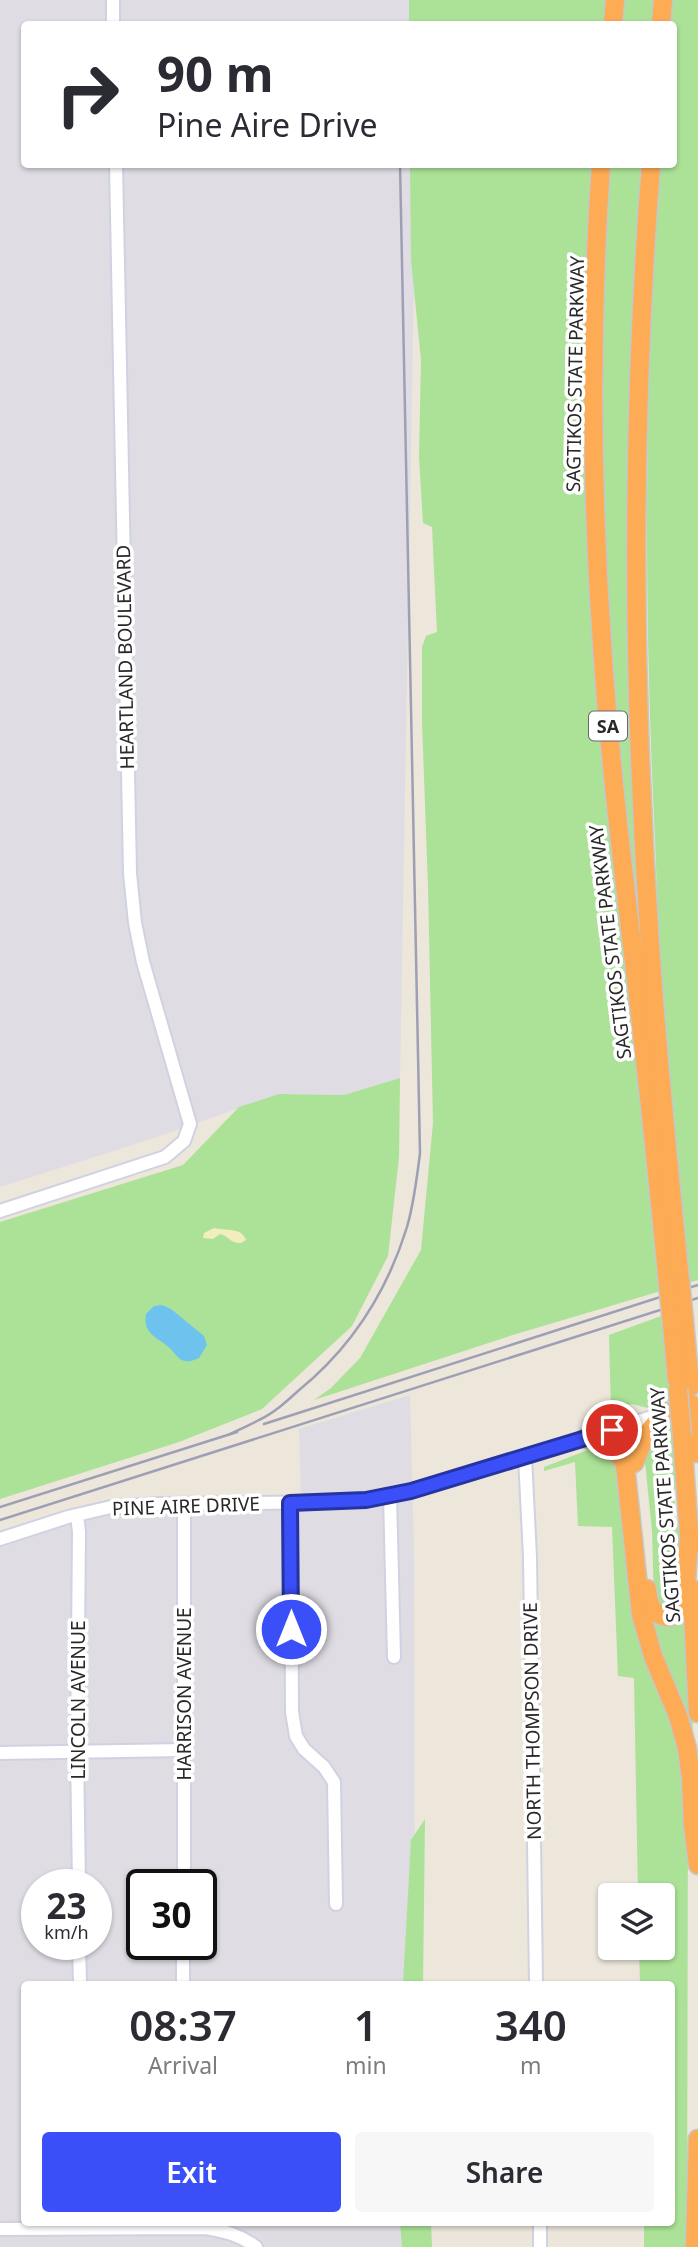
<!DOCTYPE html>
<html lang="en">
<head>
<meta charset="utf-8">
<style>
	:root { --surface:#fff; --page:#f7f7f7; --text:#2b2b33; --muted:#7c7c81; --accent:#3b4ff9 }
	body { margin:0; font-family:"Noto Sans",sans-serif; background:var(--page); color:var(--text); height:100vh; display:flex; flex-direction:column; font-size:26px; white-space:nowrap }
	* { box-sizing:border-box; margin:0 }
	p { font-size:23px; color:var(--muted) }
	.icon { flex:none; width:38px; height:38px; fill:none; stroke:currentColor; stroke-width:2; stroke-linecap:round; stroke-linejoin:round }
	.map { position:relative; flex:1; overflow:hidden }
	.details { position:absolute; left:21px; top:1981px; width:654px; height:245px; display:flex; flex-direction:column; background:var(--surface); border-radius:7px; box-shadow:0 2px 5px #0004 }
	.details>* { flex:none }
	.hud { position:absolute; left:21px; top:21px; width:656px; height:147px; border-radius:7px; box-shadow:0 2px 5px #0004; background:#fff; color:var(--text); overflow:hidden }
	.fabs { position:absolute; left:598px; top:1883px; display:grid; gap:14px }
	.fabs a { display:grid; place-items:center; width:77px; height:77px; border-radius:7px; background:var(--surface); box-shadow:0 2px 5px #0004; font-size:35px }
	.speed { position:absolute; left:21px; top:1869px; display:flex; gap:14px; font-size:35px; font-weight:700; text-align:center }
	.speed>* { display:grid; place-content:center; width:91px; height:91px; border-radius:50%; background:var(--surface); box-shadow:0 2px 5px #0004; line-height:1 }
	.speed small { font-size:18px; font-weight:400 }
	.speed .limit { border:4px solid #111; border-radius:10px; background:#fff; color:#111 }
	.pin { position:absolute; display:grid; place-items:center; width:60px; height:60px; color:#fff; margin:-30px; border:4px solid #fff; border-radius:50%; box-shadow:0 2px 7px #0007 }
	.me { position:absolute; width:77px; margin:-38px; rotate:0deg; stroke-linejoin:round; filter:drop-shadow(0 0 5px #0008) }
	.turn { display:flex; align-items:center; gap:24px; height:147px; padding:0 21px; font-size:32px }
	.turn .icon { width:91px; height:91px; stroke-width:2.5 }
	.turn b { display:block; font-size:49px; line-height:60px }
	.eta { display:flex; justify-content:space-evenly; align-items:center; height:119px; text-align:center }
	.eta b { font-size:42px; font-weight:600; line-height:49px }
	.cta { display:flex; gap:14px; margin-top:auto; padding:14px 21px }
	.cta a { flex:1; height:80px; border-radius:7px; background:var(--accent); color:#fff; font-size:28px; font-weight:600; line-height:80px; text-align:center }
	.cta a+a { background:var(--page); color:var(--text) }
	.map>svg:first-child { display:block }
</style>
</head>
<body>
<div class="map">
<svg width="698" height="2247" viewBox="0 0 698 2247">
	<rect width="100%" height="100%" fill="#ece6db"/>
	<g fill="#dfdce4" fill-rule="evenodd">
		<polygon points="0,0 418,0 418,24 24,24 24,164 416,165 400,1078 343,1095 279,1094 154,1138 0,1187"/>
		<path d="M410,1395L414,1551L415,1984H24V2222L416,2223V2247H0V1539L100,1509L131,1498L301,1496L299,1429ZM37,1885H96V1944H37ZM142,1885H201V1944H142Z"/>
	</g>
	<g fill="#abe297">
		<polygon points="409,0 608,0 605,24 409,24"/>
		<polygon points="623,0 656,0 654,24 620,24"/>
		<path d="M673,0H698V1280L688,1283C683,1218 674,1153 669,1087C662,1005 658,922 655,840C644,615 643,389 660,165L674,164V24H671Z"/>
		<polygon points="410,165 593,165 588,246 587,409 661,1291 516,1334 314,1400 331,1388 360,1358 421,1250 433,1123 428,886 422,722 422,647 426,636 437,632 432,527 423,523 419,457 421,360 411,260"/>
		<path d="M607,165H643L644,969H639C624,804 605,638 600,472C596,369 600,267 607,165Z"/>
		<polygon points="400,1078 399,1157 388,1256 352,1326 262,1409 179,1442 0,1499 0,1222 183,1165 239,1107 279,1094 344,1095"/>
		<polygon points="664,1315 671,1400 648,1408 632,1404 611,1411 609,1335"/>
		<path d="M673,1423L676,1449L674,1526L679,1527L683,1598L673,1613L654,1601L652,1531L644,1452C648,1438 660,1429 673,1423Z"/>
		<polygon points="593,1448 604,1450 621,1466 667,1697 688,1778 687,2247 644,2247 644,2223 672,2222 672,1984 640,1984 639,1948 663,1948 663,1895 638,1895 634,1678 618,1676 612,1527 578,1526 575,1462 544,1471 544,1467"/>
		<polygon points="688,1611 692,1663 693,1743 689,1744 647,1612"/>
		<polygon points="425,1819 423,1984 403,1984 411,1840"/>
		<polygon points="400,2223 431,2223 432,2247 402,2247"/>
	</g>
	<path fill="#f1edbe" d="M214,1228C225,1231 242,1227 246,1240L241,1243C229,1243 229,1236 220,1234L213,1239L203,1238L204,1233Z"/>
	<path fill="#6ec2ee" d="M162,1305L171,1309L204,1336L207,1345L199,1358C178,1368 178,1353 166,1345C154,1336 143,1332 146,1314L154,1306Z"/>
	<g fill="none" stroke-linecap="round" stroke-linejoin="round">
		<g stroke="#d0d2e2" stroke-width="16">
			<g id="minor">
				<polyline points="113,0 113,24"/>
				<polyline points="0,1211 165,1157 184,1141 190,1124 143,962 135,923 130,873 116,164"/>
				<polyline points="525,1457 530,1557 536,1984"/>
				<polyline points="390,1495 394,1657"/>
				<polyline points="291,1503 292,1712 296,1736 304,1749 324,1767 334,1782 336,1904"/>
				<polyline points="77,1515 79,1532 77,1752 79,1885"/>
				<polyline points="0,1539 68,1517 111,1507 161,1504 334,1502 382,1497 442,1482 665,1413"/>
				<polyline points="0,1753 184,1750"/>
				<polyline points="184,1885 184,1504"/>
				<polyline points="79,1944 80,1984"/>
				<polyline points="183,1984 183,1944"/>
				<polyline points="540,2222 540,2247"/>
				<path d="M0,2229L205,2228C225,2231 240,2235 256,2247"/>
			</g>
		</g>
		<g stroke="#c7c7c7" stroke-width="21">
			<g id="highway">
				<polyline points="613,24 615,0"/>
				<polyline points="661,24 663,0"/>
				<path d="M601,164C590,324 591,485 602,644C609,753 622,861 635,970C647,1075 658,1179 668,1284"/>
				<path d="M651,164C631,424 632,686 650,945C657,1057 669,1169 680,1281"/>
				<polyline points="684,1321 690,1387"/>
				<polyline points="672,1324 677,1380"/>
				<polyline points="691,1404 695,1453"/>
				<polyline points="621,1427 641,1614 653,1656 678,1716 687,1748 691,1778 693,1825 698,1865"/>
				<polyline points="682,1436 690,1547"/>
				<polyline points="585,1438 610,1447 624,1461"/>
				<polyline points="634,1463 645,1436 665,1412"/>
				<path d="M647,1589C648,1604 652,1615 668,1617L680,1612L685,1598L689,1537"/>
				<polyline points="692,1589 698,1713"/>
				<polyline points="695,2247 698,2139"/>
			</g>
		</g>
		<use href="#minor" stroke="#fff" stroke-width="12"/>
		<use href="#highway" stroke="#fdab54" stroke-width="18"/>
		<g stroke="#9e9fb4" stroke-width="2.5">
			<polyline points="264,1424 698,1285"/>
			<path d="M230,1434C240,1429 250,1425 259,1420C274,1413 286,1402 298,1391C351,1348 387,1292 407,1227C414,1203 417,1178 420,1153L400,164"/>
			<polyline points="0,1507 237,1432"/>
			<polyline points="0,1520 698,1298"/>
		</g>
		<g stroke="#c7c7c7" stroke-width="21" stroke-linecap="butt">
			<g id="highway-bridge">
				<polyline points="680,1281 684,1321"/>
				<polyline points="668,1284 672,1324"/>
				<polyline points="678,1389 682,1436"/>
			</g>
		</g>
		<use href="#highway-bridge" stroke="#fdab54" stroke-width="18"/>
	</g>
	<g fill="none" stroke-linecap="round" stroke-linejoin="round">
		<g stroke="#2633a2" stroke-width="18">
			<polyline id="route" points="291,1629 290,1503 366,1500 411,1491 612,1430"/>
		</g>
		<use href="#route" stroke="#3b4ff9" stroke-width="12"/>
	</g>
	<g text-anchor="middle" dominant-baseline="central" stroke-width="7" stroke-linejoin="round" paint-order="stroke">
		<rect fill="#fff" stroke="#696969" stroke-width="2" x="589" y="711.5" width="38" height="29" rx="5"/>
		<g font-size="18" font-weight="bold" fill="#292929">
			<text x="608" y="726">SA</text>
		</g>
		<g font-size="19" fill="#292929" stroke="#fff">
			<text transform="translate(575 374) rotate(-89)">SAGTIKOS STATE PARKWAY</text>
			<text transform="translate(125 657) rotate(-91)">HEARTLAND BOULEVARD</text>
			<text transform="translate(610 942) rotate(-97)">SAGTIKOS STATE PARKWAY</text>
			<text transform="translate(665 1505) rotate(-94)">SAGTIKOS STATE PARKWAY</text>
			<text transform="translate(186 1506) rotate(-2)">PINE AIRE DRIVE</text>
			<text transform="translate(184 1694) rotate(-90)">HARRISON AVENUE</text>
			<text transform="translate(78 1700) rotate(-90)">LINCOLN AVENUE</text>
			<text transform="translate(532 1721) rotate(-91)">NORTH THOMPSON DRIVE</text>
		</g>
	</g>
</svg>
<div class="fabs">
<a><svg class="icon" aria-label="layers" viewBox="0 0 24 24"><path d="M12 4l9 5-9 5-9-5zM3 14l9 5 9-5"/></svg></a>
</div>
<div class="speed"><div>23<small>km/h</small></div><div class="limit">30</div></div>
<div class="pin" style="left:612px;top:1430px;background:#d93025"><svg class="icon" aria-label="arrive" viewBox="0 0 24 24"><path d="M6 21V4h12l-3 4 3 4H6"/></svg></div>
<svg class="me" style="left:291px;top:1629px" viewBox="-20 -20 40 40"><circle r="17" fill="#3b4ff9" stroke="#fff" stroke-width="3"/><path d="M0-11L8 9 0 5-8 9z" fill="#fff"/></svg>
<div class="hud">
<div class="turn"><svg class="icon" aria-label="right" viewBox="0 0 24 24"><path d="M7 20v-9h11M14 6l5 5-5 5"/></svg><div><b>90 m</b>Pine Aire Drive</div></div>
</div>
<section class="details">
<div class="eta">
<div><b>08:37</b><p>Arrival</p></div>
<div><b>1</b><p>min</p></div>
<div><b>340</b><p>m</p></div>
</div>
<div class="cta"><a>Exit</a><a>Share</a></div>
</section>
</div>
</body>
</html>
